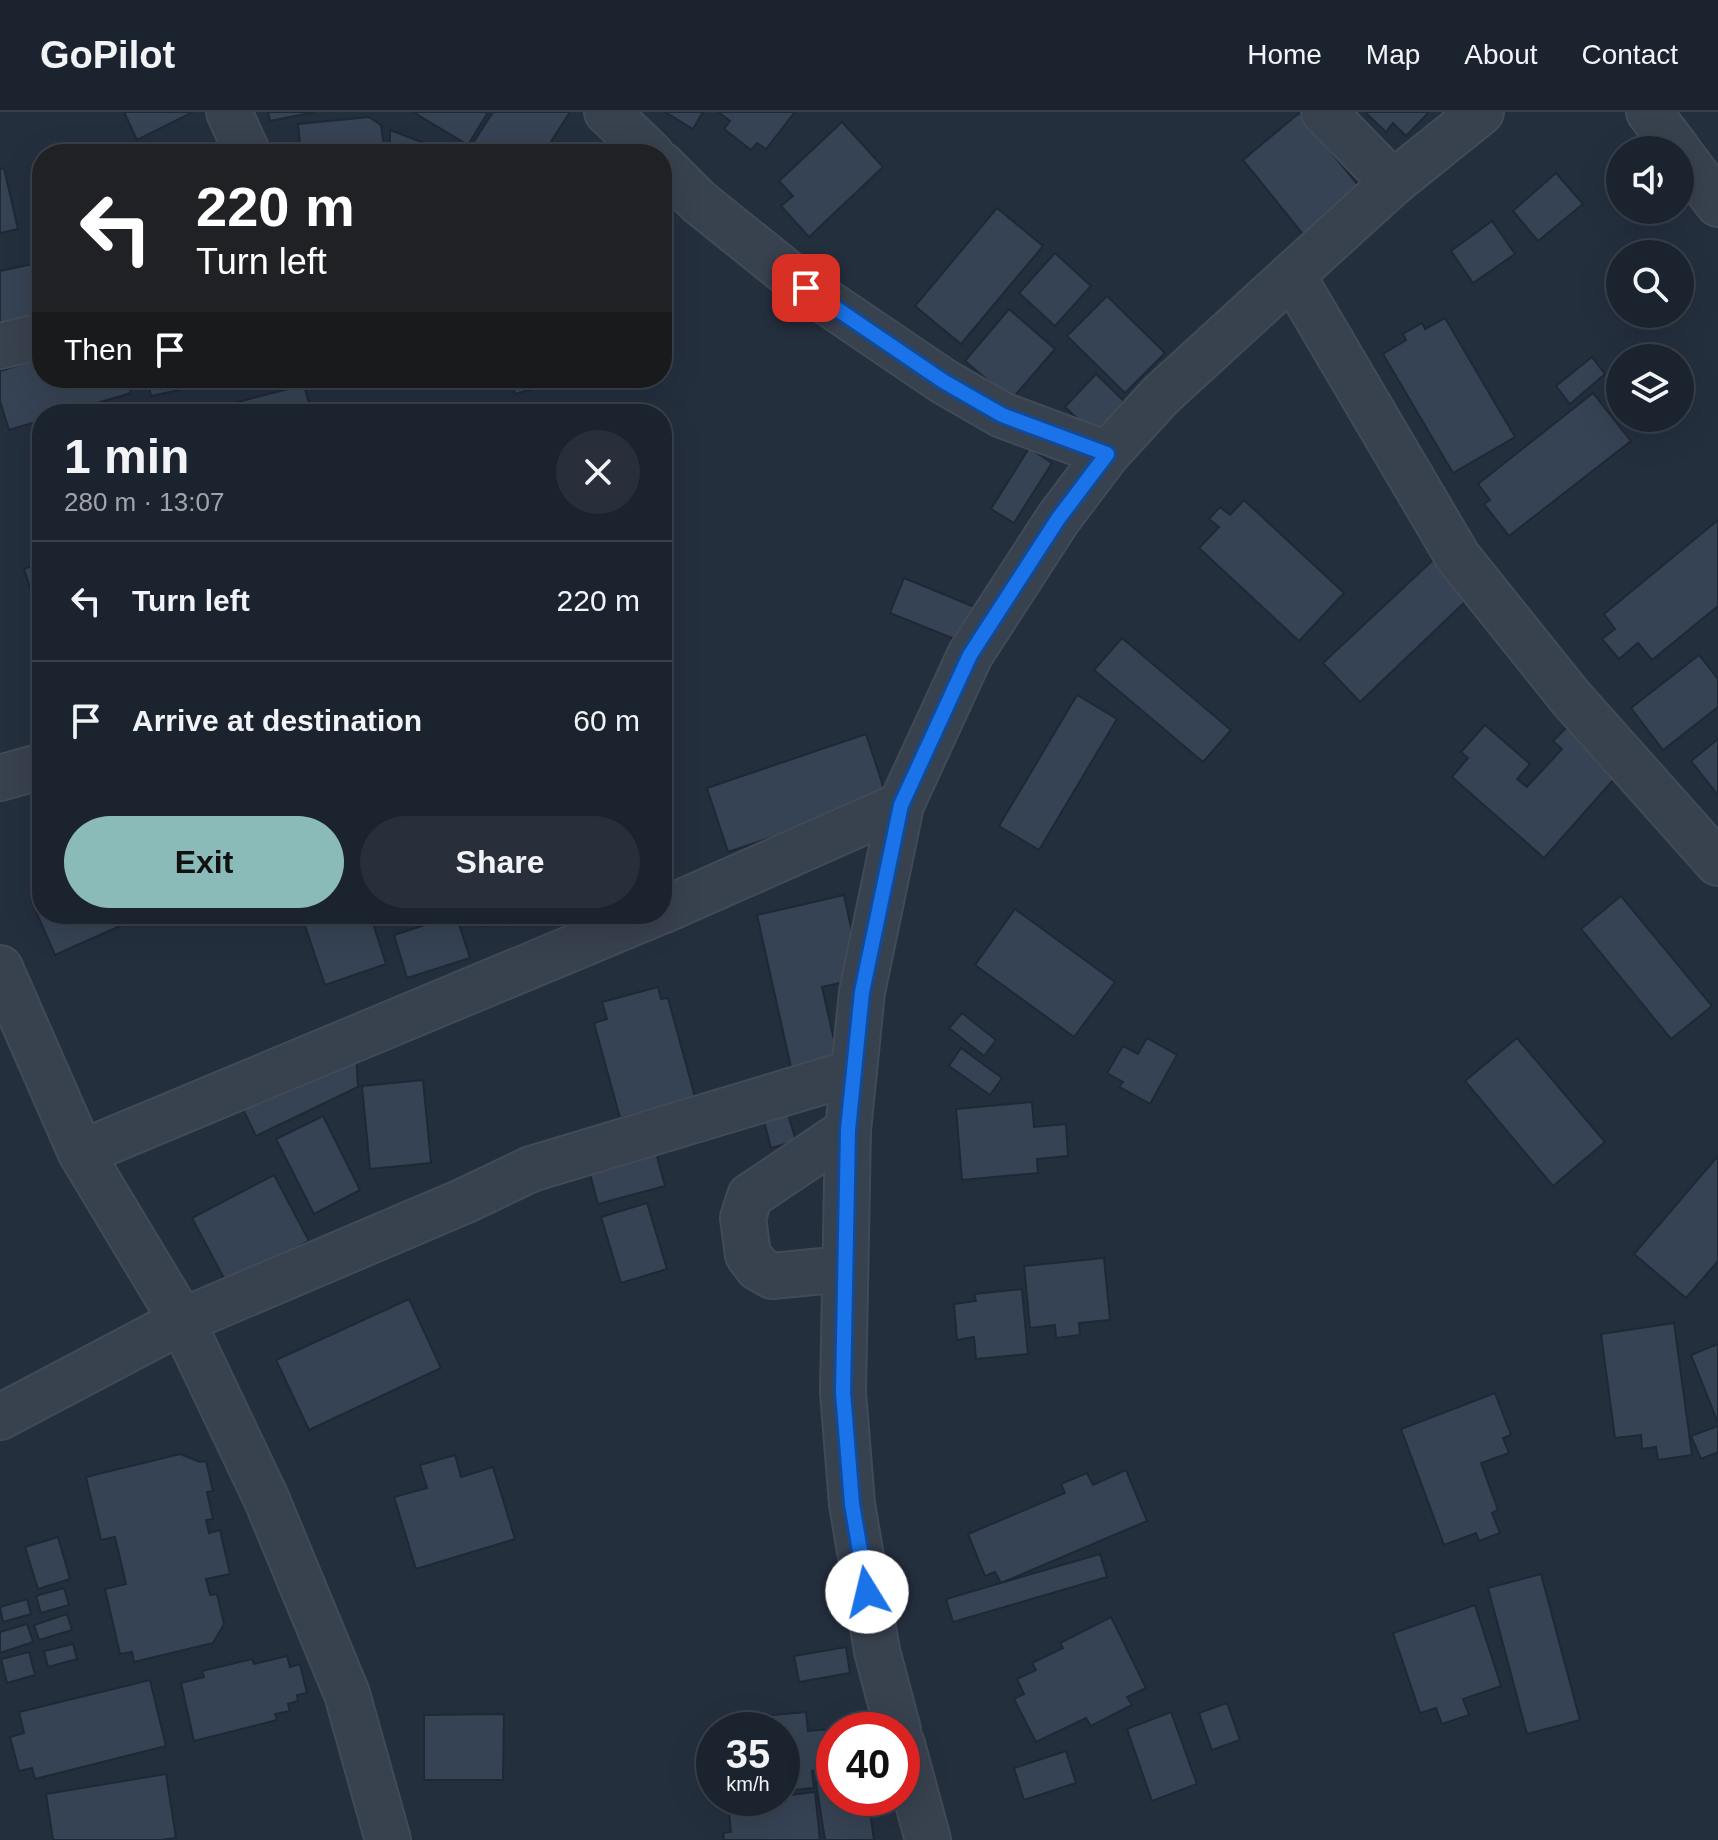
<!DOCTYPE html>
<html lang="en">
<head>
<meta charset="utf-8">
<style>
	:root { --surface:#1b232e; --page:#282f3a; --text:#f1f3f6; --muted:#a0a4aa; --line:#39404a; --accent:#8bbbb9 }
	body { margin:0; font-family:Helvetica,sans-serif; background:var(--page); color:var(--text); height:100vh; display:flex; flex-direction:column; font-size:30px; white-space:nowrap }
	* { box-sizing:border-box; margin:0 }
	p { font-size:26px; color:var(--muted) }
	.icon { flex:none; width:44px; height:44px; fill:none; stroke:currentColor; stroke-width:2; stroke-linecap:round; stroke-linejoin:round }
	.map { position:relative; flex:1; overflow:hidden }
	.sheet { position:absolute; left:32px; top:292px; width:640px; height:520px; display:flex; flex-direction:column; background:var(--surface); border-radius:32px; box-shadow:0 8px 32px #0002,0 0 0 2px var(--line) }
	.sheet>* { flex:none }
	.guide { position:absolute; left:32px; top:32px; width:640px; height:244px; border-radius:32px; box-shadow:0 8px 32px #0002,0 0 0 2px var(--line); background:#202124; color:#fff; overflow:hidden }
	.tools { position:absolute; left:1606px; top:24px; display:grid; gap:16px }
	.tools a { display:grid; place-items:center; width:88px; height:88px; border-radius:50%; background:var(--surface); box-shadow:0 8px 32px #0002,0 0 0 2px var(--line); font-size:40px }
	.speed { position:absolute; left:696px; top:1600px; display:flex; gap:16px; font-size:40px; font-weight:700; text-align:center }
	.speed>* { display:grid; place-content:center; width:104px; height:104px; border-radius:50%; background:var(--surface); box-shadow:0 8px 32px #0002,0 0 0 2px var(--line); line-height:1 }
	.speed small { font-size:20px; font-weight:400 }
	.speed .limit { border:12px solid #d22; background:#fff; color:#111 }
	.pin { position:absolute; display:grid; place-items:center; width:68px; height:68px; color:#fff; margin:-34px; border-radius:16px; box-shadow:0 4px 12px #0006 }
	.me { position:absolute; width:88px; margin:-44px; rotate:351deg; stroke-linejoin:round; filter:drop-shadow(0 0 6px #0008) }
	.turn { display:flex; align-items:center; gap:28px; height:168px; padding:0 32px; font-size:36px }
	.turn .icon { width:104px; height:104px; stroke-width:2.5 }
	.turn b { display:block; font-size:56px; line-height:68px }
	.then { display:flex; align-items:center; height:76px; padding:0 32px; background:#0003; gap:16px; font-size:30px }
	.round { display:grid; place-items:center; flex:none; width:84px; height:84px; border-radius:42px; background:var(--page) }
	.head { display:flex; align-items:center; justify-content:space-between; height:136px; padding:0 32px }
	h1 { font-size:48px; font-weight:800; line-height:60px }
	.action { display:flex; gap:16px; margin-top:auto; padding:16px 32px }
	.action a { flex:1; height:92px; border-radius:48px; background:var(--accent); color:#111; font-size:32px; font-weight:800; line-height:92px; text-align:center }
	.action a+a { background:var(--page); color:var(--text) }
	ul { padding:0; list-style:none }
	li { display:flex; align-items:center; gap:24px; height:120px; padding:0 32px; border-top:2px solid var(--line) }
	li div { flex:1 }
	li b { display:block; font-size:30px }
	li em { font-style:normal }
	header { display:flex; align-items:center; gap:48px; box-sizing:border-box; height:112px; padding:0 40px; background:var(--surface); border-bottom:2px solid var(--line) }
	header strong { font-size:38px }
	nav { display:flex; gap:44px; margin-inline-start:auto; font-size:28px }
	.map>svg:first-child { display:block }
</style>
</head>
<body>
<header>
<strong>GoPilot</strong>
<nav><a>Home</a><a>Map</a><a>About</a><a>Contact</a></nav>
</header>
<div class="map">
<svg width="1718" height="1728" viewBox="0 0 1718 1728">
	<rect width="100%" height="100%" fill="#242f3e"/>
	<g fill="#364354" stroke="#1f2835" stroke-width="2">
		<polygon points="124,0 193,0 137,28"/>
		<polygon points="268,0 315,0 270,9"/>
		<polygon points="413,0 488,0 468,33"/>
		<polygon points="493,0 570,0 543,42 466,42"/>
		<polygon points="665,0 703,0 693,17"/>
		<polygon points="718,0 795,0 766,37 757,31 751,38 724,17 730,9"/>
		<polygon points="1365,0 1429,0 1406,24 1393,11 1386,20"/>
		<polygon points="1299,1 1367,84 1310,131 1243,48"/>
		<polygon points="369,5 381,13 385,42 301,42 298,12"/>
		<polygon points="842,10 883,55 809,125 781,94 793,84 779,69"/>
		<polygon points="390,18 440,37 440,42 390,42"/>
		<polygon points="4,56 18,117 0,121 0,57"/>
		<polygon points="1556,61 1583,92 1538,129 1513,99"/>
		<polygon points="997,96 1043,134 961,232 915,194"/>
		<polygon points="1492,109 1515,142 1473,171 1451,139"/>
		<polygon points="1055,141 1091,174 1055,214 1019,181"/>
		<polygon points="42,150 42,207 0,216 0,159"/>
		<polygon points="1107,184 1165,241 1125,281 1067,224"/>
		<polygon points="1009,197 1055,237 1011,288 965,249"/>
		<polygon points="1445,206 1515,325 1453,361 1383,242 1406,228 1403,222 1422,211 1425,217"/>
		<polygon points="1592,245 1605,262 1570,292 1556,274"/>
		<polygon points="42,246 42,266 127,266 131,281 61,302 42,302 42,308 9,318 0,289 0,259"/>
		<polygon points="1096,262 1131,296 1100,328 1065,295"/>
		<polygon points="147,266 235,266 151,284"/>
		<polygon points="511,266 572,266 515,282"/>
		<polygon points="304,273 312,302 190,302"/>
		<polygon points="1593,281 1631,329 1509,424 1484,392 1490,388 1478,372"/>
		<polygon points="1029,336 1052,351 1014,411 991,397"/>
		<polygon points="1244,388 1344,481 1299,529 1199,436 1219,415 1209,407 1220,395 1230,403"/>
		<polygon points="1718,408 1718,494 1652,548 1638,531 1619,547 1602,527 1615,517 1604,502"/>
		<polygon points="1433,448 1469,486 1360,590 1323,551"/>
		<polygon points="42,450 42,511 24,457"/>
		<polygon points="904,466 977,496 962,530 890,501"/>
		<polygon points="1122,526 1231,618 1203,650 1094,558"/>
		<polygon points="1699,543 1718,567 1718,595 1663,638 1631,596"/>
		<polygon points="1077,583 1117,607 1039,738 999,714"/>
		<polygon points="1570,612 1622,658 1544,746 1452,665 1468,646 1461,640 1485,613 1530,652 1517,667 1527,675 1562,637 1553,629"/>
		<polygon points="866,622 887,686 728,740 707,676"/>
		<polygon points="1718,627 1718,683 1691,649"/>
		<polygon points="42,783 42,802 147,802 55,843 31,788"/>
		<polygon points="844,783 862,866 822,875 839,950 792,960 757,803"/>
		<polygon points="1621,784 1712,894 1671,927 1581,817"/>
		<polygon points="1015,797 1115,870 1074,925 975,853"/>
		<polygon points="301,802 370,802 386,852 325,873"/>
		<polygon points="479,802 540,802 505,813 503,807 482,814"/>
		<polygon points="456,803 470,846 407,866 394,823"/>
		<polygon points="658,875 661,887 668,886 695,985 620,1006 594,911 607,907 602,890"/>
		<polygon points="962,901 996,928 984,944 949,916"/>
		<polygon points="1147,926 1177,943 1150,992 1119,975 1123,970 1107,961 1123,934 1138,942"/>
		<polygon points="1517,926 1605,1030 1553,1074 1465,969"/>
		<polygon points="961,936 1002,966 990,983 949,954"/>
		<polygon points="356,941 358,975 256,1024 241,993"/>
		<polygon points="423,968 431,1051 370,1057 362,974"/>
		<polygon points="1032,990 1034,1015 1066,1012 1068,1044 1037,1047 1038,1061 962,1068 956,997"/>
		<polygon points="788,1002 796,1029 771,1036 764,1009"/>
		<polygon points="323,1004 360,1078 314,1102 276,1027"/>
		<polygon points="654,1033 665,1074 598,1092 587,1051"/>
		<polygon points="1718,1044 1718,1149 1686,1186 1634,1142"/>
		<polygon points="274,1063 309,1129 227,1172 192,1106"/>
		<polygon points="647,1091 667,1157 621,1171 601,1105"/>
		<polygon points="1104,1146 1110,1208 1079,1211 1080,1223 1056,1226 1055,1213 1030,1216 1024,1154"/>
		<polygon points="1022,1177 1028,1242 976,1247 974,1225 957,1228 954,1192 976,1189 974,1182"/>
		<polygon points="409,1187 441,1256 309,1318 276,1248"/>
		<polygon points="1674,1211 1692,1343 1658,1348 1656,1335 1642,1337 1641,1323 1615,1326 1601,1222"/>
		<polygon points="1718,1232 1718,1311 1691,1243"/>
		<polygon points="1495,1281 1511,1323 1503,1326 1509,1341 1481,1351 1498,1398 1492,1401 1500,1421 1479,1429 1476,1421 1444,1433 1401,1317"/>
		<polygon points="1718,1314 1718,1340 1701,1347 1691,1324"/>
		<polygon points="180,1342 200,1350 206,1349 213,1379 207,1380 213,1407 206,1408 209,1421 220,1418 230,1462 206,1467 210,1483 217,1482 224,1512 213,1531 134,1550 132,1540 120,1542 105,1477 126,1472 115,1425 101,1428 86,1365"/>
		<polygon points="455,1343 461,1365 493,1355 515,1427 416,1457 394,1385 427,1376 420,1353"/>
		<polygon points="1126,1358 1147,1409 1001,1471 995,1460 985,1464 968,1422 1065,1381 1061,1372 1087,1361 1093,1373"/>
		<polygon points="58,1425 70,1467 38,1477 25,1435"/>
		<polygon points="1100,1442 1107,1465 953,1510 946,1487"/>
		<polygon points="1541,1462 1580,1608 1527,1622 1488,1476"/>
		<polygon points="64,1476 69,1493 41,1501 36,1484"/>
		<polygon points="27,1487 31,1502 3,1510 0,1495"/>
		<polygon points="1475,1493 1501,1574 1463,1587 1469,1603 1442,1612 1436,1596 1420,1601 1393,1521"/>
		<polygon points="67,1502 72,1518 39,1528 34,1513"/>
		<polygon points="1111,1505 1146,1576 1127,1585 1132,1593 1091,1614 1086,1606 1036,1630 1014,1587 1024,1582 1017,1567 1036,1558 1032,1551 1063,1536 1060,1531"/>
		<polygon points="27,1512 33,1530 0,1541 0,1520"/>
		<polygon points="73,1532 77,1547 48,1555 44,1539"/>
		<polygon points="846,1535 850,1561 799,1570 794,1544"/>
		<polygon points="29,1540 35,1563 7,1571 1,1547"/>
		<polygon points="287,1544 290,1555 300,1552 307,1581 297,1583 298,1589 288,1592 290,1599 275,1602 277,1608 194,1629 181,1571 204,1565 202,1559 252,1547 254,1552"/>
		<polygon points="150,1568 166,1634 35,1667 32,1656 19,1659 10,1625 24,1621 19,1600"/>
		<polygon points="1227,1591 1240,1628 1212,1638 1199,1601"/>
		<polygon points="806,1600 808,1619 831,1617 834,1657 812,1659 814,1676 782,1679 782,1618 742,1618 741,1606"/>
		<polygon points="1171,1600 1197,1672 1152,1689 1127,1617"/>
		<polygon points="504,1602 503,1668 424,1668 424,1603"/>
		<polygon points="1066,1639 1076,1671 1024,1688 1014,1656"/>
		<polygon points="166,1662 176,1726 161,1728 53,1728 46,1682"/>
		<polygon points="834,1669 834,1686 868,1686 874,1728 825,1728 816,1671"/>
		<polygon points="815,1680 820,1728 724,1728 723,1721 731,1720 728,1690 782,1686 782,1684"/>
	</g>
	<g fill="none" stroke-linecap="round" stroke-linejoin="round">
		<g stroke="#414a57" stroke-width="48">
			<g id="minor">
				<polyline points="229,0 248,42"/>
				<polyline points="607,0 651,42"/>
				<polyline points="1324,0 1393,71"/>
				<polyline points="1649,0 1678,38"/>
				<polyline points="1680,41 1718,92"/>
				<polyline points="662,53 699,90 806,176 943,269 1002,303 1107,342"/>
				<polyline points="1292,163 1458,445 1571,586 1718,751"/>
				<polyline points="0,234 42,224"/>
				<polyline points="0,666 42,654"/>
				<polyline points="662,799 901,693"/>
				<polyline points="0,856 81,1041 182,1209 266,1386 347,1582 388,1728"/>
				<polyline points="81,1041 654,802"/>
				<polyline points="844,1157 772,1164 758,1156 748,1143 743,1106 750,1084 848,1018"/>
				<polyline points="0,1305 182,1209 464,1089 531,1057 854,960"/>
				<polyline points="898,1618 877,1539 852,1392 843,1280 848,1018 862,880 901,693 970,543 1058,407 1107,342 1161,283 1292,163 1393,71 1481,0"/>
				<polyline points="902,1632 928,1728"/>
			</g>
		</g>
		<use href="#minor" stroke="#38414e" stroke-width="44"/>
	</g>
	<g fill="none" stroke-linecap="round" stroke-linejoin="round">
		<g stroke="#114b97" stroke-width="20">
			<polyline id="route" points="806,176 943,269 1002,303 1107,342 1058,407 970,543 901,693 862,880 848,1018 843,1280 852,1392 867,1480"/>
		</g>
		<use href="#route" stroke="#1a73e8" stroke-width="14"/>
	</g>
</svg>
<div class="tools">
<a><svg class="icon" aria-label="sound" viewBox="0 0 24 24"><path d="M4 9h4l5-4v14l-5-4H4zM17 9q2 3 0 6"/></svg></a>
<a><svg class="icon" aria-label="search" viewBox="0 0 24 24"><circle cx="10" cy="10" r="6"/><path d="M15 15l6 6"/></svg></a>
<a><svg class="icon" aria-label="layers" viewBox="0 0 24 24"><path d="M12 4l9 5-9 5-9-5zM3 14l9 5 9-5"/></svg></a>
</div>
<div class="speed"><div>35<small>km/h</small></div><div class="limit">40</div></div>
<div class="pin" style="left:806px;top:176px;background:#d93025"><svg class="icon" aria-label="arrive" viewBox="0 0 24 24"><path d="M6 21V4h12l-3 4 3 4H6"/></svg></div>
<svg class="me" style="left:867px;top:1480px" viewBox="-20 -20 40 40"><circle r="19" fill="#fff"/><path d="M0-13L10 11 0 6-10 11z" fill="#1a73e8"/></svg>
<div class="guide">
<div class="turn"><svg class="icon" aria-label="left" viewBox="0 0 24 24"><path d="M17 20v-9H6M10 6l-5 5 5 5"/></svg><div><b>220 m</b>Turn left</div></div>
<div class="then">Then<svg class="icon" aria-label="arrive" viewBox="0 0 24 24"><path d="M6 21V4h12l-3 4 3 4H6"/></svg></div>
</div>
<section class="sheet">
<div class="head"><div><h1>1 min</h1><p>280 m · 13:07</p></div><a class="round"><svg class="icon" aria-label="close" viewBox="0 0 24 24"><path d="M6 6l12 12M18 6L6 18"/></svg></a></div>
<ul>
<li><svg class="icon" aria-label="left" viewBox="0 0 24 24"><path d="M17 20v-9H6M10 6l-5 5 5 5"/></svg><div><b>Turn left</b></div><em>220 m</em></li>
<li><svg class="icon" aria-label="arrive" viewBox="0 0 24 24"><path d="M6 21V4h12l-3 4 3 4H6"/></svg><div><b>Arrive at destination</b></div><em>60 m</em></li>
</ul>
<div class="action"><a>Exit</a><a>Share</a></div>
</section>
</div>
</body>
</html>
